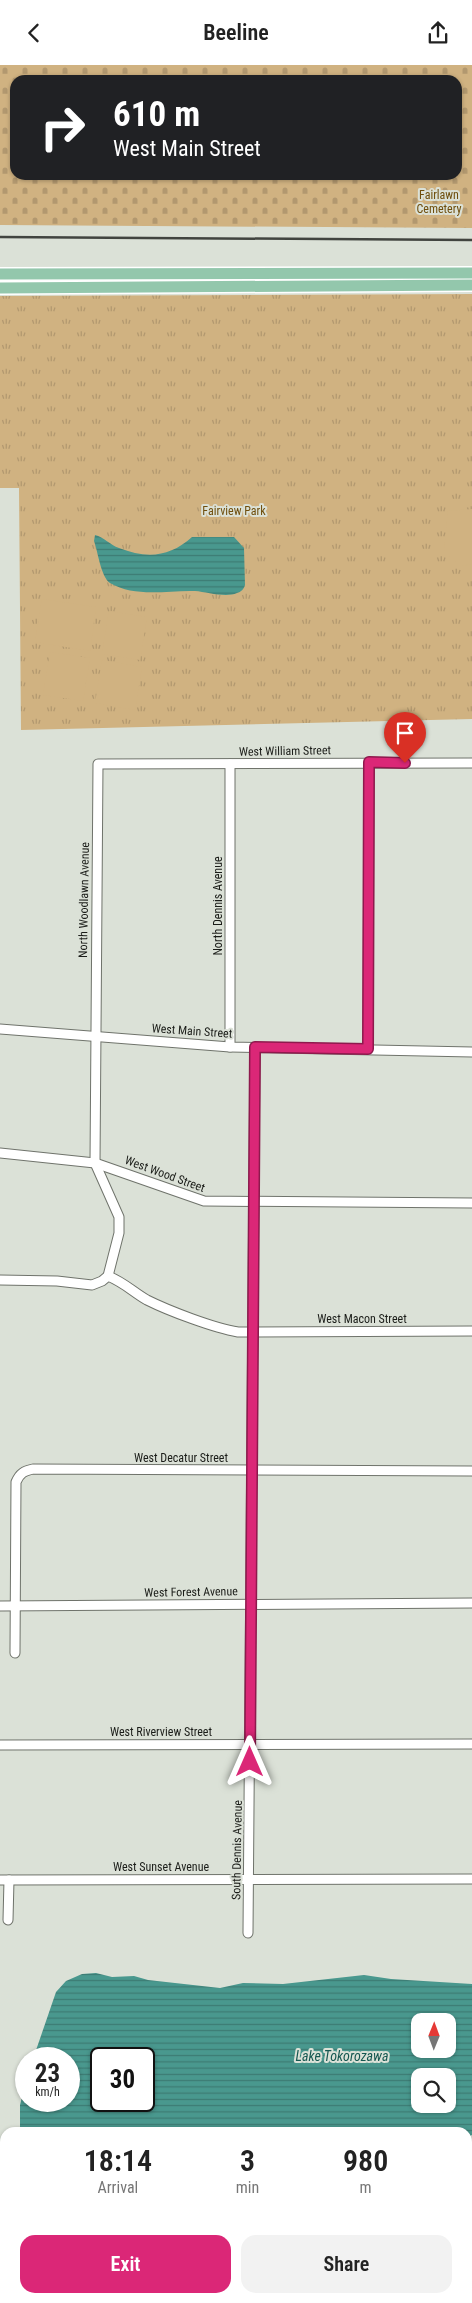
<!DOCTYPE html>
<html lang="en">
<head>
<meta charset="utf-8">
<style>
	:root { --surface:#fff; --page:#f2f2f2; --text:#222; --muted:#767676; --accent:#db2777 }
	body { margin:0; font-family:"Roboto Condensed",sans-serif; background:var(--page); color:var(--text); height:100vh; display:flex; flex-direction:column; font-size:19px; white-space:nowrap }
	* { box-sizing:border-box; margin:0 }
	p { font-size:16px; color:var(--muted) }
	.icon { flex:none; width:28px; height:28px; fill:none; stroke:currentColor; stroke-width:2; stroke-linecap:round; stroke-linejoin:round }
	.map { position:relative; flex:1; overflow:hidden }
	.panel { position:absolute; left:0px; top:2062px; width:472px; height:176px; display:flex; flex-direction:column; background:var(--surface); border-radius:15px 15px 0 0; box-shadow:0 1px 4px #0004 }
	.panel>* { flex:none }
	.top-card { position:absolute; left:10px; top:10px; width:452px; height:105px; border-radius:15px; box-shadow:0 1px 4px #0004; background:#202124; color:#fff; overflow:hidden }
	.needle { width:32px; rotate:1deg }
	.tools { position:absolute; left:411px; top:1948px; display:grid; gap:10px }
	.tools a { display:grid; place-items:center; width:45px; height:45px; border-radius:10px; background:var(--surface); box-shadow:0 1px 4px #0004; font-size:25px }
	.speed { position:absolute; left:15px; top:1982px; display:flex; gap:10px; font-size:25px; font-weight:700; text-align:center }
	.speed>* { display:grid; place-content:center; width:65px; height:65px; border-radius:50%; background:var(--surface); box-shadow:0 1px 4px #0004; line-height:1 }
	.speed small { font-size:12px; font-weight:400 }
	.speed .limit { border:2px solid #111; border-radius:8px; background:#fff; color:#111 }
	.pin { position:absolute; display:grid; place-items:center; width:42px; height:42px; color:#fff; margin:-51px -21px; border-radius:50% 50% 50% 0; rotate:-45deg; box-shadow:0 0 5px #0007 }
	.pin .icon { rotate:45deg }
	.me { position:absolute; width:55px; margin:-28px; rotate:0deg; stroke-linejoin:round; filter:drop-shadow(0 0 4px #0008) }
	.turn { display:flex; align-items:center; gap:18px; height:105px; padding:0 20px; font-size:22px }
	.turn .icon { width:65px; height:65px; stroke-width:2.5 }
	.turn b { display:block; font-size:35px; line-height:42px }
	.eta { display:flex; justify-content:space-evenly; align-items:center; height:85px; text-align:center }
	.eta b { font-size:30px; font-weight:600; line-height:35px }
	.cta { display:flex; gap:10px; margin-top:auto; padding:10px 20px }
	.cta a { flex:1; height:58px; border-radius:15px; background:var(--accent); color:#fff; font-size:20px; font-weight:600; line-height:58px; text-align:center }
	.cta a+a { background:var(--page); color:var(--text) }
	header { display:flex; justify-content:space-between; align-items:center; height:65px; padding:0 20px; background:var(--surface); font-size:22px; font-weight:600 }
	.map>svg:first-child { display:block }
</style>
</head>
<body>
<header><svg class="icon" aria-label="back" viewBox="0 0 24 24"><path d="M15 5l-7 7 7 7"/></svg>Beeline<svg class="icon" aria-label="share" viewBox="0 0 24 24"><path d="M12 15V3M7 8l5-5 5 5M5 13v7h14v-7"/></svg></header>
<div class="map">
<svg width="472" height="2238" viewBox="0 0 472 2238">
	<defs>
		<pattern id="cemetery-stones" width="16" height="16" patternUnits="userSpaceOnUse" patternTransform="scale(1.25)"><rect width="16" height="16" fill="#d0b281"/><path d="M2 7V4a2 2 0 0 1 4 0v3zM10 15v-3a2 2 0 0 1 4 0v3z" fill="#b2986f"/></pattern>
		<pattern id="park-tufts" width="24" height="20" patternUnits="userSpaceOnUse" patternTransform="scale(1.25)"><rect width="24" height="20" fill="#d0b281"/><path d="M3 7l-1-3M5 7V3M7 7l1-3M15 17l-1-3M17 17v-4M19 17l1-3" fill="none" stroke="#b2986f"/></pattern>
		<pattern id="water-rules" width="6" height="5" patternUnits="userSpaceOnUse" patternTransform="scale(1.25)"><rect width="6" height="5" fill="#49988e"/><path d="M0 2.5h6" fill="none" stroke="#3c7b73"/></pattern>
	</defs>
	<rect width="100%" height="100%" fill="#dbe1d7"/>
	<path fill="url(#cemetery-stones)" fill-rule="evenodd" d="M0,0H472V163L0,160ZM15,15H458V110H15Z"/>
	<polygon fill="url(#park-tufts)" points="472,229 472,654 21,665 19,423 0,423 0,231"/>
	<g fill="#d0b281">
		<polygon points="472,444 472,499 461,501 444,487 448,446"/>
		<polygon points="42,534 96,542 90,586 35,577"/>
		<polygon points="109,546 147,552 140,595 102,589"/>
		<polygon points="50,587 90,593 83,636 43,630"/>
		<polygon points="102,595 142,602 135,645 95,638"/>
	</g>
	<g fill="url(#water-rules)" fill-rule="evenodd">
		<path d="M95,470C104,472 110,480 119,483C147,494 170,492 192,472H234L244,483L245,520C244,524 241,527 237,528C226,533 207,527 195,526C168,525 135,533 110,518C101,512 98,487 94,476Z"/>
		<path d="M96,1908L112,1912L134,1911L148,1915L220,1923L243,1918L283,1919L364,1910L391,1914L472,1919V2070L468,2072V2068L20,2067V2040L26,2016V2036H69V1994H33L56,1927L66,1916L82,1909ZM420,1956H448V1984H420ZM101,1994H144V2036H101ZM420,2011H448V2039H420Z"/>
		<polygon points="0,2206 5,2208 5,2234 119,2234 127,2238 0,2238"/>
	</g>
	<g fill="none" stroke-linecap="round" stroke-linejoin="round">
		<g stroke="#6f736b" stroke-width="11">
			<g id="minor">
				<polyline points="230,699 230,982"/>
				<polyline points="0,964 230,982 472,987"/>
				<polyline points="368,984 369,697"/>
				<polyline points="0,1088 95,1098 204,1136 472,1138"/>
				<polyline points="108,1211 119,1168 119,1152 95,1098 98,699 472,698"/>
				<path d="M0,1215L57,1216L92,1220L102,1216L108,1211C125,1218 133,1227 147,1235C169,1246 214,1263 238,1267L472,1266"/>
				<polyline points="0,1541 472,1538"/>
				<path d="M15,1588L16,1417C20,1408 24,1406 33,1404L472,1406"/>
				<polyline points="0,1680 472,1679"/>
				<polyline points="0,1815 472,1814"/>
				<polyline points="8,1855 9,1815"/>
				<polyline points="248,1868 255,982"/>
			</g>
		</g>
		<g stroke="#fff" stroke-width="14">
			<g id="major">
				<polyline points="0,209 472,208"/>
				<polyline points="0,223 472,220"/>
			</g>
		</g>
		<use href="#minor" stroke="#fff" stroke-width="9"/>
		<use href="#major" stroke="#93c7ac" stroke-width="11"/>
		<polyline stroke="#41443f" stroke-width="2.5" points="0,172 472,175"/>
	</g>
	<g fill="none" stroke-linecap="round" stroke-linejoin="round">
		<g stroke="#8e194d" stroke-width="12">
			<polyline id="route" points="250,1697 255,982 368,984 369,697 405,698"/>
		</g>
		<use href="#route" stroke="#db2777" stroke-width="9"/>
	</g>
	<g text-anchor="middle" dominant-baseline="central" stroke-width="4" stroke-linejoin="round" paint-order="stroke">
		<g font-size="12" fill="#6f4e0c" stroke="#dbe1d7">
			<text x="439" y="130">Fairlawn<tspan x="439" dy="14">Cemetery</tspan></text>
			<text x="234" y="446">Fairview Park</text>
		</g>
		<g font-size="12" fill="#1a1c18" stroke="#dbe1d7">
			<text transform="translate(285 686) rotate(-1)">West William Street</text>
			<text transform="translate(84 835) rotate(-89)">North Woodlawn Avenue</text>
			<text transform="translate(218 841) rotate(-90)">North Dennis Avenue</text>
			<text transform="translate(192 966) rotate(4)">West Main Street</text>
			<text transform="translate(165 1109) rotate(20)">West Wood Street</text>
			<text x="362" y="1254">West Macon Street</text>
			<text x="181" y="1393">West Decatur Street</text>
			<text transform="translate(191 1527) rotate(-1)">West Forest Avenue</text>
			<text x="161" y="1667">West Riverview Street</text>
			<text transform="translate(237 1785) rotate(-89)">South Dennis Avenue</text>
			<text x="161" y="1802">West Sunset Avenue</text>
		</g>
		<g font-size="14" font-style="italic" fill="#145750" stroke="#dbe1d7">
			<text x="342" y="1991">Lake Tokorozawa</text>
		</g>
	</g>
</svg>
<div class="tools">
<a><svg class="needle" viewBox="-14 -14 28 28"><path d="M0-13l5 13h-10z" fill="#e53935"/><path d="M0 13l5-13h-10z" fill="#767676"/></svg></a>
<a><svg class="icon" aria-label="search" viewBox="0 0 24 24"><circle cx="10" cy="10" r="6"/><path d="M15 15l6 6"/></svg></a>
</div>
<div class="speed"><div>23<small>km/h</small></div><div class="limit">30</div></div>
<div class="pin" style="left:405px;top:698px;background:#d93025"><svg class="icon" aria-label="arrive" viewBox="0 0 24 24"><path d="M6 21V4h12l-3 4 3 4H6"/></svg></div>
<svg class="me" style="left:250px;top:1697px" viewBox="-20 -20 40 40"><path d="M0-17L14 15 0 8-14 15z" fill="#db2777" stroke="#fff" stroke-width="4"/></svg>
<div class="top-card">
<div class="turn"><svg class="icon" aria-label="right" viewBox="0 0 24 24"><path d="M7 20v-9h11M14 6l5 5-5 5"/></svg><div><b>610 m</b>West Main Street</div></div>
</div>
<section class="panel">
<div class="eta">
<div><b>18:14</b><p>Arrival</p></div>
<div><b>3</b><p>min</p></div>
<div><b>980</b><p>m</p></div>
</div>
<div class="cta"><a>Exit</a><a>Share</a></div>
</section>
</div>
</body>
</html>
